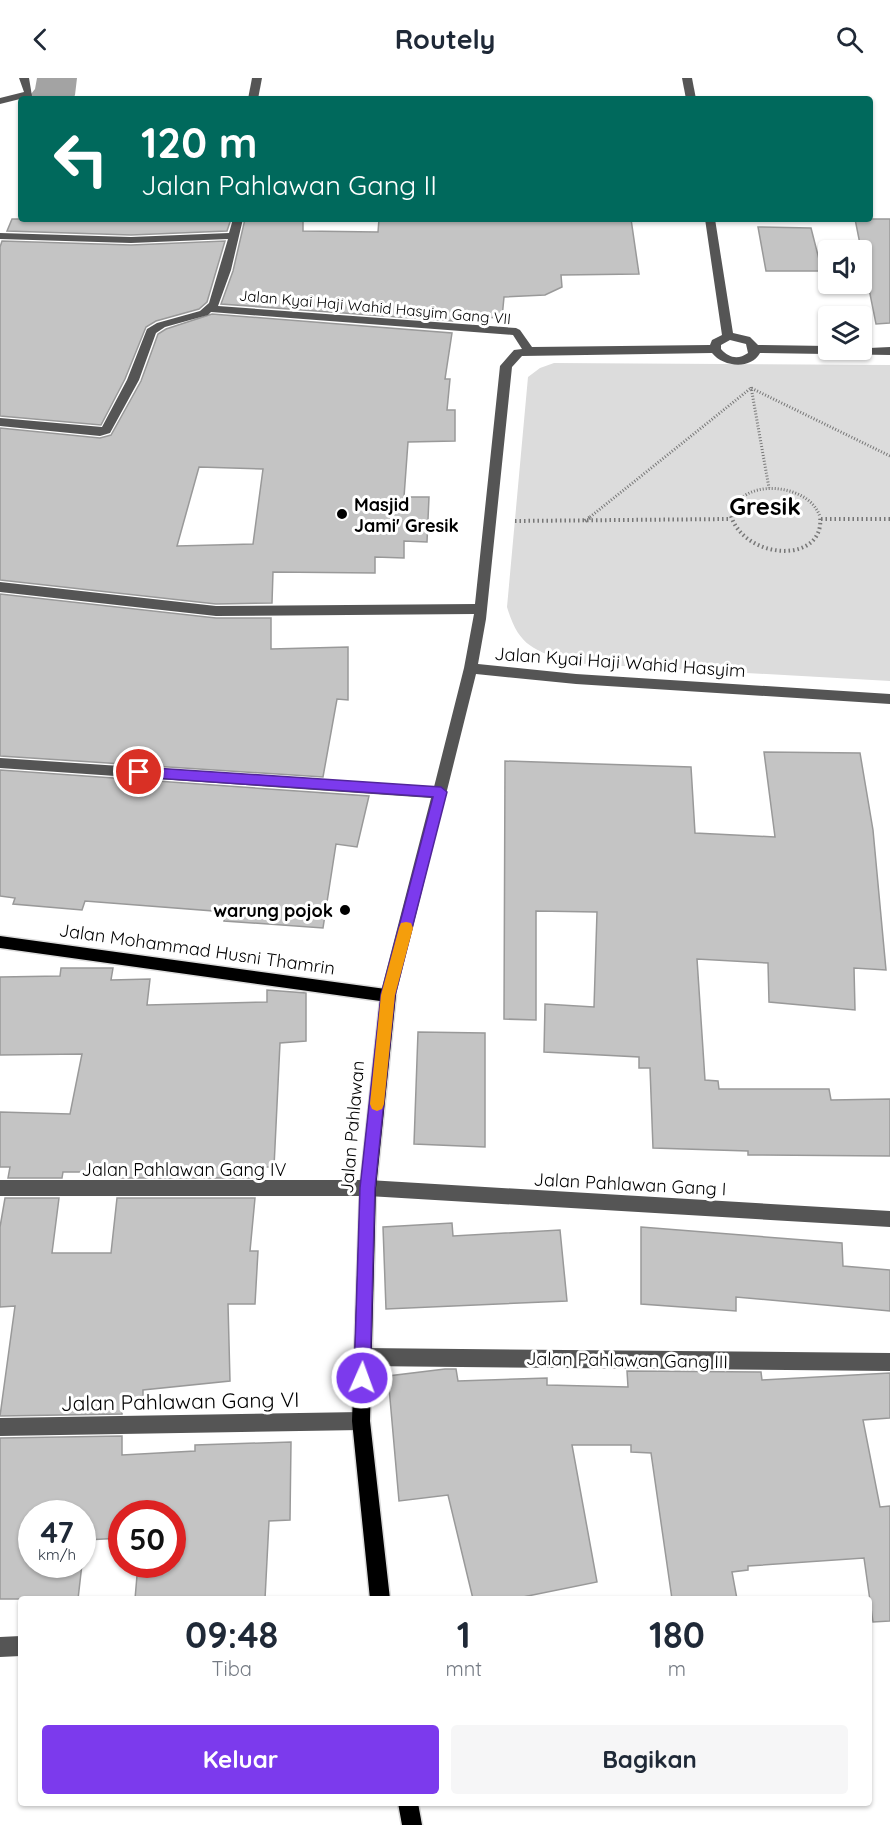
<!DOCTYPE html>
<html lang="id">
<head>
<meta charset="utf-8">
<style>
	:root { --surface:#fff; --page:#f6f6f7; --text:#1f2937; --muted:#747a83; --accent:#7c3aed }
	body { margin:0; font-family:Quicksand,sans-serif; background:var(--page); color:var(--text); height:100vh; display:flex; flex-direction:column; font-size:22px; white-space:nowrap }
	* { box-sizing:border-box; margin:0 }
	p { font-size:20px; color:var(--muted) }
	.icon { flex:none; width:33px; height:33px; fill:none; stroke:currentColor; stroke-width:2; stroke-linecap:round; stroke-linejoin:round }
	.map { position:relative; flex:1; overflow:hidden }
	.sheet { position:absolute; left:18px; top:1518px; width:854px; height:210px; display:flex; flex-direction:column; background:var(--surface); border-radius:6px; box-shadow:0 2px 4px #0004 }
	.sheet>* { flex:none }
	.banner { position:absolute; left:18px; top:18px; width:855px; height:126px; border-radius:6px; box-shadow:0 2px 4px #0004; background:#00695c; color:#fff; overflow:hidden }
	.tools { position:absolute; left:818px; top:162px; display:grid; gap:12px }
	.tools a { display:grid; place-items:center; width:54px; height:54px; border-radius:6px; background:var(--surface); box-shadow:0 2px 4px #0004; font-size:30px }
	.speed { position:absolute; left:18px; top:1422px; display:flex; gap:12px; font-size:30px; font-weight:700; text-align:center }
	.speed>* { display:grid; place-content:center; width:78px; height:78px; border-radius:50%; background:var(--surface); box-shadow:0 2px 4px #0004; line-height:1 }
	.speed small { font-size:15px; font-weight:400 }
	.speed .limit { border:9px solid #d22; background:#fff; color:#111 }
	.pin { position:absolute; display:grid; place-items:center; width:51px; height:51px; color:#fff; margin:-26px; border:3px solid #fff; border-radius:50%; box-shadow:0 2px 6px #0007 }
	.me { position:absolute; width:66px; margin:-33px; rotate:2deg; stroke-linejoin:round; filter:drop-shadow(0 0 4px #0008) }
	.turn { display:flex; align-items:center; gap:21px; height:126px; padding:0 24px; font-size:27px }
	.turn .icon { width:78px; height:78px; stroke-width:2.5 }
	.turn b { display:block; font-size:42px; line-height:51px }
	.eta { display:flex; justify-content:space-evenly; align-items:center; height:102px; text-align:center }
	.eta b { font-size:36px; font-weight:700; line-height:42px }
	.action { display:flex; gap:12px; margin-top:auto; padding:12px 24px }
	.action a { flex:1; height:69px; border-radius:6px; background:var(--accent); color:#fff; font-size:24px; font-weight:700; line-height:69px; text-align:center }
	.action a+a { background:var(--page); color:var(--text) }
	header { display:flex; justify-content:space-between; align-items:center; height:78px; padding:0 24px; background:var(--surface); font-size:27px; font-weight:700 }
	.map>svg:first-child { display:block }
</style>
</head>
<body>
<header><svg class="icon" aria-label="back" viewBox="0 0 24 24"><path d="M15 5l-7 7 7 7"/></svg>Routely<svg class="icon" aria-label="search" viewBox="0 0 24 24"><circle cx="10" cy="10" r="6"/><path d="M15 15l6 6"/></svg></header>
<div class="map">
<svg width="890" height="1747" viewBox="0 0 890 1747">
	<rect width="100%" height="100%" fill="#fff"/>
	<path fill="#dcdcdc" d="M554,285L890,287V603L570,585C533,571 519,569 507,529L528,299L540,290Z"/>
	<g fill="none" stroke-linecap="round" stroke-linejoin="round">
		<polygon fill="#a3a3a3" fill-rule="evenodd" points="37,0 77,0 75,17 73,21 27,21 35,11"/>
	</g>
	<g fill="#c4c4c4" stroke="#999" stroke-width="1.5" fill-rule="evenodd">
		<polygon points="12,141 231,141 227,153 131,157 7,153"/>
		<polygon points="245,141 303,141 303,153 378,154 379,141 631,141 639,196 561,197 562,209 545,217 504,219 502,240 454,238 453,243 221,226 233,193"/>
		<polygon points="855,141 890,141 890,245 876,246"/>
		<polygon points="758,149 811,150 822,193 766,193"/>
		<polygon points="2,163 131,167 225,163 207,224 199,231 156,243 146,249 125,301 101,347 0,338 0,169"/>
		<path d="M212,236L452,255L445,301H450L447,332H455V363L408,364L404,419H429L427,464L404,463V480L375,479V495L273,494L272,525L216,526L0,502V350L100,360L111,357L141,303L158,256L166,251ZM199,389L263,391L253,466L177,468Z"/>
		<polygon points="0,516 216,540 271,540 271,571 348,569 348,622 337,621 323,699 0,678"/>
		<polygon points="764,674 860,675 873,752 886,892 854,890 855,932 769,924 768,885 697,881 705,1002 718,1003 719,1011 829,1011 831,1022 890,1021 890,1078 748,1077 748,1073 653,1070 650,990 639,990 639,979 544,974 545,926 594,929 597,834 536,833 536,942 504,941 505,683 691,689 695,755 775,759"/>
		<polygon points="0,692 369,718 357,769 336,766 323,850 224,843 226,834 85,823 82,832 13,826 15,820 0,818"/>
		<polygon points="61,890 113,890 111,902 150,901 147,927 267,924 267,912 306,915 306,963 280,965 274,1089 258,1089 257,1100 119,1100 120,1094 63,1094 62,1100 8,1100 10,1089 0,1089 0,1034 70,1036 82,976 0,977 0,899 60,898"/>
		<polygon points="418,954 485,955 485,1069 414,1066"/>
		<polygon points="5,1120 59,1120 52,1175 111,1175 117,1120 255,1120 250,1173 258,1173 255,1226 228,1226 230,1303 143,1312 143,1321 122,1323 122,1336 0,1338 15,1228 0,1229 0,1149"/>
		<polygon points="452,1145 453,1158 560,1152 567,1223 386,1231 383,1149"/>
		<polygon points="641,1149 842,1165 843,1188 890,1192 890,1233 736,1219 736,1233 641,1226"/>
		<polygon points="445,1291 456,1291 458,1303 547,1300 547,1307 628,1309 627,1293 761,1294 762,1302 890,1295 890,1340 863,1342 880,1429 890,1428 890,1543 873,1544 864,1480 748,1488 748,1492 732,1494 737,1521 672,1521 651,1375 631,1374 631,1367 572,1367 597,1504 513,1521 473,1521 448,1417 399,1423 388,1298"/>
		<polygon points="122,1358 122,1377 195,1373 195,1367 291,1364 290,1442 269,1443 265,1521 135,1521 138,1486 172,1486 172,1436 122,1436 122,1460 86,1462 82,1485 82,1436 32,1436 32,1486 82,1486 78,1521 0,1521 0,1360"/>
	</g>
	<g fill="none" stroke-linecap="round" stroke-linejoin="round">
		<g stroke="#dbdbdb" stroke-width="3">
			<g id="major">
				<polygon points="0,858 393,912 396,917 376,1110 370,1343 390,1521 370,1521 352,1343 360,1110 380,923 0,870"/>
				<polygon points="398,1725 418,1725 422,1747 402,1747"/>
			</g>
		</g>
		<g stroke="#777" stroke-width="3" stroke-dasharray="1 2" stroke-linecap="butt">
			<polyline points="751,309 769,410"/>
			<polyline points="590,439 751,310 890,378"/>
			<path d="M732,439C736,398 810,404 820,439"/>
		</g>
		<g stroke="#777" stroke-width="4" stroke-dasharray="1.5 3" stroke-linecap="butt">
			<path d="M731,438C746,483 826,486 820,438"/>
			<polyline points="821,441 890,441"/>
			<polyline points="515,443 730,441"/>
			<polyline points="585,443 592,438"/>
		</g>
		<g fill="#555" fill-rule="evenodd">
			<polygon points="19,0 29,0 32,18 0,26 0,20 24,14"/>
			<polygon points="252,0 262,0 258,21 248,21"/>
			<polygon points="682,0 692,0 696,21 686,21"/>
			<path d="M233,141H243L231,192L218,228L516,250L520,252L532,269L710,267L712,262L722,257L705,141H715L733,255L750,259L758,267L828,268V272L890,269V277L760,275C751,292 723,289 712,275L522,278L512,289L486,541L478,586L576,596L890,616V626L576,606L476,596L396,917L393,922L388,924L383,922L380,917L431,720L0,690V680L434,709L464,590L474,536L216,538L0,514V504L216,528L475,526L500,288L514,272L522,271L513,257L211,234L208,237L165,249L156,255L139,302L110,355L100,358L0,348V340L102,349L127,302L147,251L157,245L200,233L209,225L228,161L131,165L0,161V155L131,159L229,155ZM730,262L746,266L748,275C738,282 729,280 721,271V267Z"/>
			<polygon points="0,1102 368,1102 890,1133 890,1149 368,1118 0,1118"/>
			<polygon points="363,1270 890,1275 890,1293 363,1288 357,1285 354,1279 357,1273"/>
			<polygon points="361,1334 367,1337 370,1343 367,1349 361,1352 0,1358 0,1340"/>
			<polygon points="21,1558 21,1578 0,1579 0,1559"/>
		</g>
		<use href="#major" fill="#000" fill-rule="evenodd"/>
	</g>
	<polygon fill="#7c3aed" stroke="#51269a" stroke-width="1.5" points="139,689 441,709 447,714 395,917 375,1110 370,1300 368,1306 362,1308 357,1306 354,1300 360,1110 381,917 433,719 139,699 133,694"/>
	<polygon fill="#f59e0b" points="406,844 411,845 413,850 395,917 384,1026 382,1031 377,1033 372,1031 370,1026 381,917 399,850 401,845"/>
	<g fill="#000" stroke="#fff" stroke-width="2">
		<circle cx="342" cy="436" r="6"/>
		<circle cx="345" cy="832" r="6"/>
	</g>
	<g text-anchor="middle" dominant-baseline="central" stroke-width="6" stroke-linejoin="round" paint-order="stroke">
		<g font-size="15" fill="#000" stroke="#fff">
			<text transform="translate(375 229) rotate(5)">Jalan Kyai Haji Wahid Hasyim Gang VII</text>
		</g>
		<g font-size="18" font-weight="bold" fill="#000" stroke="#fff" text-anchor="start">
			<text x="354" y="426">Masjid<tspan x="354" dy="21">Jami' Gresik</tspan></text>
			<text x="333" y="832" text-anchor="end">warung pojok</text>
		</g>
		<g font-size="18" fill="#000" stroke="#fff">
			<text transform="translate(620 584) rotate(4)">Jalan Kyai Haji Wahid Hasyim</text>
			<text transform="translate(197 871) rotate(8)">Jalan Mohammad Husni Thamrin</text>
			<text transform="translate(352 1049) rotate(-85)">Jalan Pahlawan</text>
			<text x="184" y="1091">Jalan Pahlawan Gang IV</text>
			<text transform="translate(630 1106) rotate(3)">Jalan Pahlawan Gang I</text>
			<text transform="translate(627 1282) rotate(1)">Jalan Pahlawan Gang III</text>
		</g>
		<g font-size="21" fill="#000" stroke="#fff">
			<text transform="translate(180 1323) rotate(-1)">Jalan Pahlawan Gang VI</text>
		</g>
		<g font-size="24" font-weight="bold" fill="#000" stroke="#fff">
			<text x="765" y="428">Gresik</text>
		</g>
	</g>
</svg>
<div class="tools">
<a><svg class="icon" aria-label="sound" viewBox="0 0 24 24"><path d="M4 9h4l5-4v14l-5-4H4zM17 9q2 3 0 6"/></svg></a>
<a><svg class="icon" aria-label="layers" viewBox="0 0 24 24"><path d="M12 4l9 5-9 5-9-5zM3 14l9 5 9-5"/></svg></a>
</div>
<div class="speed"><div>47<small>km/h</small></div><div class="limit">50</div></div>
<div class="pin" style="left:139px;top:694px;background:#d93025"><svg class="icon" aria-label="arrive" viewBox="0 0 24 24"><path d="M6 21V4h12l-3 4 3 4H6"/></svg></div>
<svg class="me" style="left:362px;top:1300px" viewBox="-20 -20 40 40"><circle r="17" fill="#7c3aed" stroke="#fff" stroke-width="3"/><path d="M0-11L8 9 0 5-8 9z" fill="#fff"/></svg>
<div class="banner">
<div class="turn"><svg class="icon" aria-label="left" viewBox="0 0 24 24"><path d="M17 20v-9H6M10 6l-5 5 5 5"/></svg><div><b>120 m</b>Jalan Pahlawan Gang II</div></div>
</div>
<section class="sheet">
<div class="eta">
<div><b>09:48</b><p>Tiba</p></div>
<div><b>1</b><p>mnt</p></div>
<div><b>180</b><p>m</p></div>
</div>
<div class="action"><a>Keluar</a><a>Bagikan</a></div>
</section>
</div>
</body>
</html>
